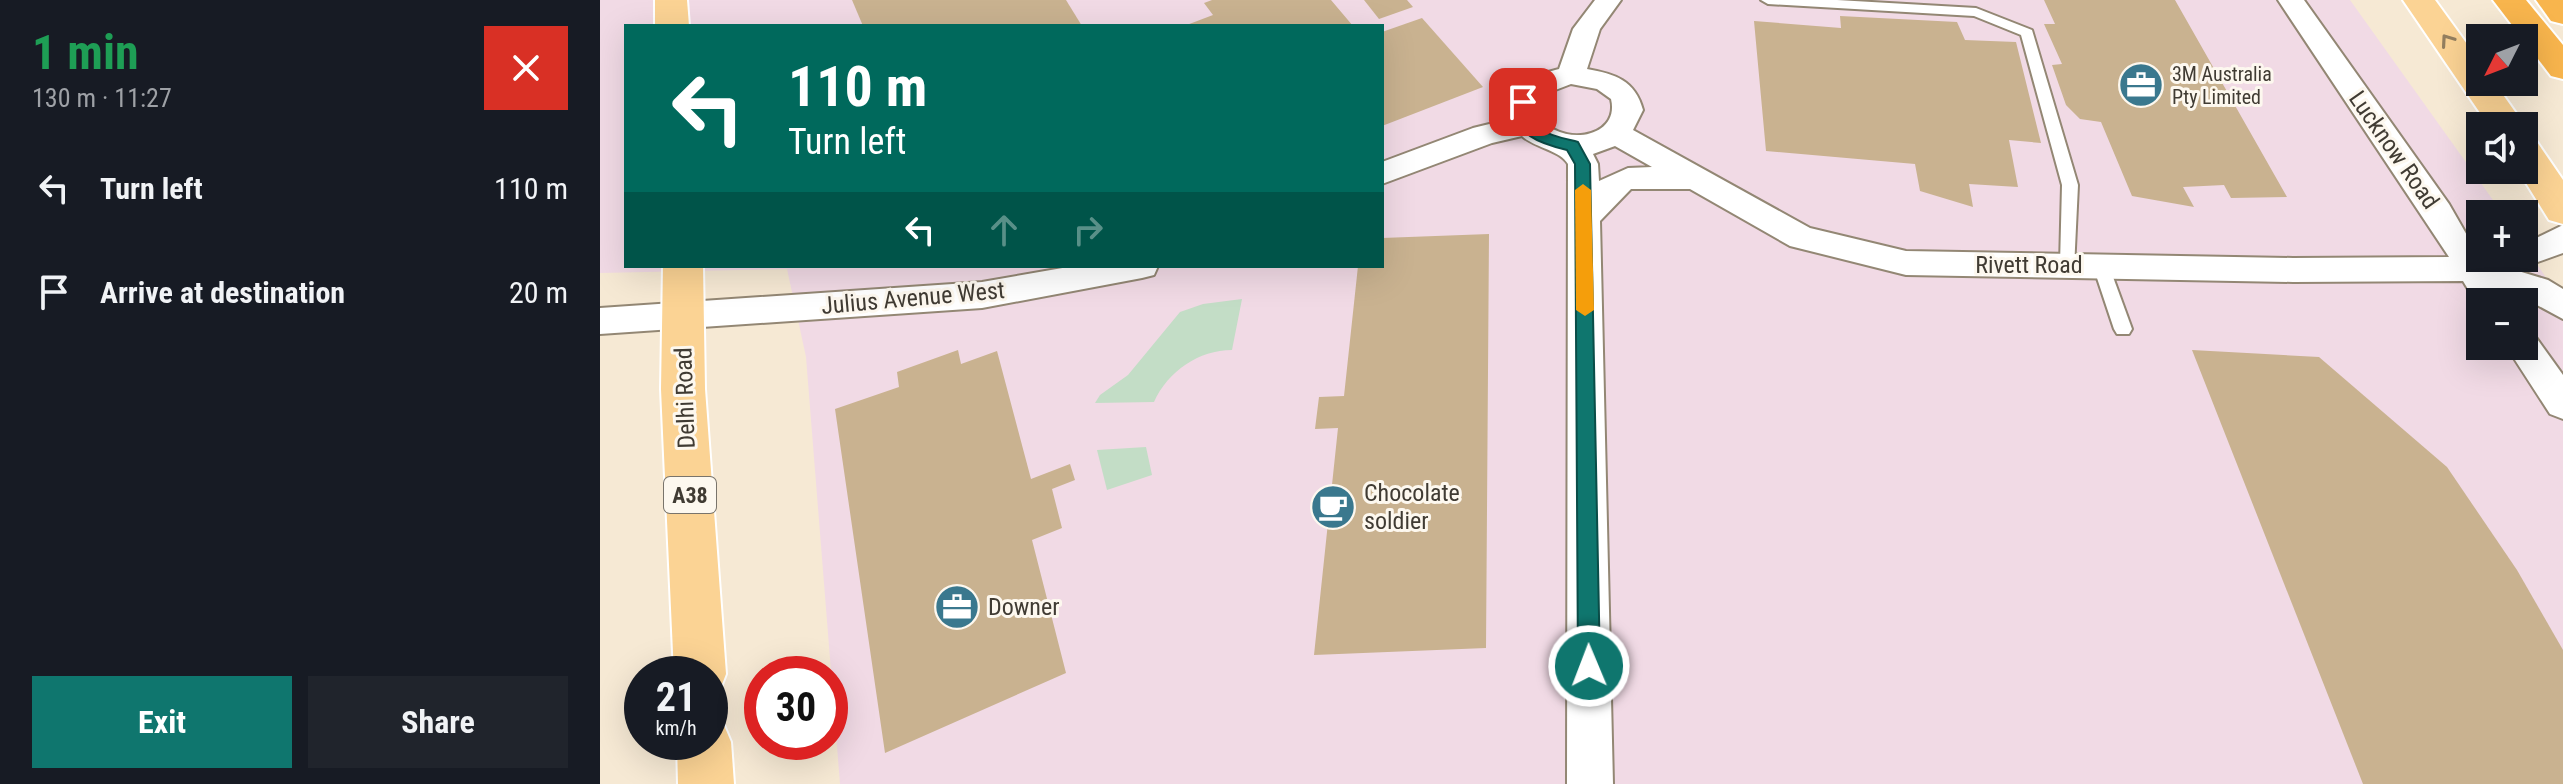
<!DOCTYPE html>
<html lang="en">
<head>
<meta charset="utf-8">
<style>
	:root { --surface:#171b24; --page:#20242c; --text:#f1f3f6; --muted:#9ea1a6; --accent:#0f766e }
	body { margin:0; font-family:"Roboto Condensed",sans-serif; background:var(--page); color:var(--text); height:100vh; display:flex; flex-direction:column; font-size:30px; white-space:nowrap }
	* { box-sizing:border-box; margin:0 }
	p { font-size:26px; color:var(--muted) }
	.icon { flex:none; width:44px; height:44px; fill:none; stroke:currentColor; stroke-width:2; stroke-linecap:round; stroke-linejoin:round }
	.map { position:relative; flex:1; overflow:hidden }
	.drawer { display:flex; flex-direction:column; background:var(--surface); width:600px }
	.drawer>* { flex:none }
	.top-card { position:absolute; left:24px; top:24px; width:760px; height:244px; border-radius:0px; box-shadow:0 8px 32px #0002; background:#00695c; color:#fff; overflow:hidden }
	.needle { width:52px; rotate:228deg }
	.buttons { position:absolute; left:1866px; top:24px; display:grid; gap:16px }
	.buttons a { display:grid; place-items:center; width:72px; height:72px; border-radius:0px; background:var(--surface); box-shadow:0 8px 32px #0002; font-size:40px }
	.speed { position:absolute; left:24px; top:656px; display:flex; gap:16px; font-size:40px; font-weight:700; text-align:center }
	.speed>* { display:grid; place-content:center; width:104px; height:104px; border-radius:50%; background:var(--surface); box-shadow:0 8px 32px #0002; line-height:1 }
	.speed small { font-size:20px; font-weight:400 }
	.speed .limit { border:12px solid #d22; background:#fff; color:#111 }
	.pin { position:absolute; display:grid; place-items:center; width:68px; height:68px; color:#fff; margin:-34px; border-radius:16px; box-shadow:0 4px 12px #0006 }
	.me { position:absolute; width:88px; margin:-44px; rotate:359deg; stroke-linejoin:round; filter:drop-shadow(0 0 6px #0008) }
	.turn { display:flex; align-items:center; gap:28px; height:168px; padding:0 32px; font-size:36px }
	.turn .icon { width:104px; height:104px; stroke-width:2.5 }
	.turn b { display:block; font-size:56px; line-height:68px }
	.lanes { display:flex; align-items:center; height:76px; padding:0 32px; background:#0003; justify-content:center; gap:40px; direction:ltr }
	.lanes .off { opacity:.35 }
	.round { display:grid; place-items:center; flex:none; width:84px; height:84px; border-radius:0px; background:var(--page) }
	.headline { display:flex; align-items:center; justify-content:space-between; height:136px; padding:0 32px }
	h1 { font-size:48px; font-weight:700; line-height:60px; color:#1e9e55 }
	.button { display:flex; gap:16px; margin-top:auto; padding:16px 32px }
	.button a { flex:1; height:92px; border-radius:0px; background:var(--accent); color:#fff; font-size:32px; font-weight:700; line-height:92px; text-align:center }
	.button a+a { background:var(--page); color:var(--text) }
	ul { padding:0; list-style:none }
	li { display:flex; align-items:center; gap:24px; height:104px; padding:0 32px }
	li div { flex:1 }
	li b { display:block; font-size:30px }
	li em { font-style:normal }
	main { display:flex; flex:1; min-height:0 }
	.map>svg:first-child { display:block }
</style>
</head>
<body>
<main>
<section class="drawer">
<div class="headline"><div><h1>1 min</h1><p>130 m · 11:27</p></div><a class="round" style="background:#d93025;color:#fff"><svg class="icon" aria-label="close" viewBox="0 0 24 24"><path d="M6 6l12 12M18 6L6 18"/></svg></a></div>
<ul>
<li><svg class="icon" aria-label="left" viewBox="0 0 24 24"><path d="M17 20v-9H6M10 6l-5 5 5 5"/></svg><div><b>Turn left</b></div><em>110 m</em></li>
<li><svg class="icon" aria-label="arrive" viewBox="0 0 24 24"><path d="M6 21V4h12l-3 4 3 4H6"/></svg><div><b>Arrive at destination</b></div><em>20 m</em></li>
</ul>
<div class="button"><a>Exit</a><a>Share</a></div>
</section>
<div class="map">
<svg width="1963" height="784" viewBox="0 0 1963 784">
	<rect width="100%" height="100%" fill="#f6e9d4"/>
	<path fill="#f1dae5" fill-rule="evenodd" d="M0,0H1750L1903,214H1880V258H1924V244L1963,304V784H240L206,357L187,269L0,273ZM26,26H782V266H26ZM1880,302H1924V346H1880Z"/>
	<g fill="#c3ddc6">
		<path d="M642,299L632,350C599,350 568,371 554,402L495,403L500,395L528,375L580,312L603,304Z"/>
		<polygon points="546,447 552,475 507,490 497,450"/>
	</g>
	<g fill="#c9b290">
		<polygon points="252,0 466,0 482,26 263,26"/>
		<polygon points="612,0 731,0 753,26 584,26 613,15 604,3"/>
		<polygon points="764,0 807,0 813,7 779,19"/>
		<polygon points="1444,0 1575,0 1687,197 1631,198 1624,185 1583,187 1594,207 1532,196 1501,122 1480,119 1466,105 1452,65 1462,64 1444,24 1455,24"/>
		<polygon points="1240,16 1357,22 1365,40 1416,42 1441,143 1409,140 1418,187 1369,184 1373,207 1320,191 1315,164 1166,151 1154,21 1241,28"/>
		<polygon points="822,18 883,87 782,126 782,32"/>
		<polygon points="889,234 886,648 714,655 738,428 715,429 719,397 744,396 758,266 782,266 782,238"/>
		<polygon points="358,350 361,364 397,351 431,479 470,464 475,480 452,489 462,528 432,540 466,673 285,753 235,409 299,387 297,372"/>
		<polygon points="1592,350 1719,357 1847,467 1917,570 1963,650 1963,784 1763,784"/>
	</g>
	<g fill="none" stroke-linecap="round" stroke-linejoin="round">
		<g stroke="#938774" stroke-width="4">
			<g id="lane">
				<polygon points="1161,0 1237,0 1376,8 1432,30 1478,185 1474,269 1468,271 1460,265 1462,185 1421,35 1374,16 1168,4"/>
				<polygon points="1501,260 1509,266 1532,329 1529,334 1517,334 1514,329 1493,266"/>
			</g>
		</g>
		<g stroke="#938774" stroke-width="4">
			<g id="street">
				<path d="M995,0H1021L1000,29L987,69C1015,74 1035,80 1043,110L1033,130L1210,228L1306,251L1693,258L1849,257L1678,0H1704L1849,204L1880,258H1924V244L1963,225V253L1915,270L1948,280L1963,289V319L1924,298L1904,291L1910,302H1880V309L1863,281L1693,282L1306,275L1190,246L1090,189H1031L1000,221L1013,784H967L968,164C960,150 935,148 922,136L892,143L782,184V162L873,128L910,119C898,90 938,74 959,69L973,29ZM971,84L997,89L1011,99C1021,140 956,148 937,113V104L945,94ZM1015,146L1052,167L1028,168L999,181L998,164L993,154Z"/>
				<polygon points="474,266 558,266 554,275 542,278 382,308 0,334 0,308 382,282"/>
				<polygon points="1924,333 1935,336 1963,375 1963,419 1950,414 1906,346 1924,346"/>
			</g>
		</g>
		<g stroke="#fff" stroke-width="4">
			<g id="primary">
				<polygon points="55,0 87,0 89,26 55,26"/>
				<polygon points="1803,0 1835,0 1880,62 1880,82 1894,82 1925,126 1924,128 1889,126"/>
				<polygon points="1924,139 1937,142 1963,180 1963,224 1949,220 1918,170 1924,170"/>
				<polygon points="63,266 103,266 105,389 126,674 119,692 110,695 110,674 74,674 61,389"/>
				<polygon points="110,717 123,723 131,742 134,784 78,784 77,742 110,742"/>
			</g>
		</g>
		<g stroke="#fff" stroke-width="4">
			<g id="highway">
				<polygon points="1893,0 1926,0 1963,45 1963,79 1951,76"/>
				<polygon points="1936,0 1963,0 1963,24 1951,21"/>
			</g>
		</g>
		<use href="#lane" fill="#fff" fill-rule="evenodd"/>
		<use href="#street" fill="#fff" fill-rule="evenodd"/>
		<use href="#primary" fill="#fbd394" fill-rule="evenodd"/>
		<use href="#highway" fill="#f8b54d" fill-rule="evenodd"/>
	</g>
	<defs><path id="oneway-chevron" d="M-2-3.5L2.5 0L-2 3.5" fill="none" stroke-width="1.6" stroke-linecap="round" stroke-linejoin="round" transform="scale(2)"/></defs>
	<use stroke="#947f5f" href="#oneway-chevron" transform="translate(1847 40) rotate(-125)"/>
	<path fill="#0f766e" stroke="#0a4d48" stroke-width="2" d="M923,98L930,102C926,133 955,136 978,142L990,164L1000,666L997,674L989,677L982,674L978,666L975,164L967,150C942,144 911,135 916,102Z"/>
	<polygon fill="#f59e0b" points="983,184 991,190 994,310 985,316 976,310 975,190"/>
	<defs>
		<g id="office-disc" transform="scale(2.3)"><circle r="9.5" fill="#3a788e" stroke="#fdf8ef"/><path d="M-6-3h4V-5.5h4V-3h4V5H-6ZM-1-4.5V-3h2v-1.5ZM-6 0V1H6V0Z" fill="#fff"/></g>
		<g id="cafe-disc" transform="scale(2.3)"><circle r="9.5" fill="#3a788e" stroke="#fdf8ef"/><path d="M-5.5-4.5H6V0H3Q3 3.5 0 3.5H-2.5Q-5.5 3.5-5.5 0ZM3-3.2v2h1.7v-2ZM-6 4.5H4V6H-6Z" fill="#fff"/></g>
	</defs>
	<g fill-rule="evenodd">
		<use href="#office-disc" x="1541" y="85"/>
		<use href="#cafe-disc" x="733" y="507"/>
		<use href="#office-disc" x="357" y="607"/>
	</g>
	<g text-anchor="middle" dominant-baseline="central" stroke-width="6" stroke-linejoin="round" paint-order="stroke">
		<g font-size="20" fill="#403b33" stroke="#fdf8ef" text-anchor="start">
			<text x="1572" y="74">3M Australia<tspan x="1572" dy="23">Pty Limited</tspan></text>
		</g>
		<rect fill="#fdf8ef" stroke="#79746b" stroke-width="2" x="64" y="477" width="52" height="36" rx="6"/>
		<g font-size="22" font-weight="bold" fill="#403b33">
			<text x="90" y="495">A38</text>
		</g>
		<g font-size="24" fill="#403b33" stroke="#fdf8ef">
			<text transform="translate(1794 150) rotate(55)">Lucknow Road</text>
			<text x="1429" y="265">Rivett Road</text>
			<text transform="translate(313 298) rotate(-5)">Julius Avenue West</text>
			<text transform="translate(85 398) rotate(-92)">Delhi Road</text>
		</g>
		<g font-size="24" fill="#403b33" stroke="#fdf8ef" text-anchor="start">
			<text x="764" y="493">Chocolate<tspan x="764" dy="28">soldier</tspan></text>
			<text x="388" y="607">Downer</text>
		</g>
	</g>
</svg>
<div class="buttons">
<a><svg class="needle" viewBox="-14 -14 28 28"><path d="M0-13l5 13h-10z" fill="#e53935"/><path d="M0 13l5-13h-10z" fill="#9ea1a6"/></svg></a>
<a><svg class="icon" aria-label="sound" viewBox="0 0 24 24"><path d="M4 9h4l5-4v14l-5-4H4zM17 9q2 3 0 6"/></svg></a>
<a>+</a>
<a>−</a>
</div>
<div class="speed"><div>21<small>km/h</small></div><div class="limit">30</div></div>
<div class="pin" style="left:923px;top:102px;background:#d93025"><svg class="icon" aria-label="arrive" viewBox="0 0 24 24"><path d="M6 21V4h12l-3 4 3 4H6"/></svg></div>
<svg class="me" style="left:989px;top:666px" viewBox="-20 -20 40 40"><circle r="17" fill="#0f766e" stroke="#fff" stroke-width="3"/><path d="M0-11L8 9 0 5-8 9z" fill="#fff"/></svg>
<div class="top-card">
<div class="turn"><svg class="icon" aria-label="left" viewBox="0 0 24 24"><path d="M17 20v-9H6M10 6l-5 5 5 5"/></svg><div><b>110 m</b>Turn left</div></div>
<div class="lanes"><svg class="icon" aria-label="left" viewBox="0 0 24 24"><path d="M17 20v-9H6M10 6l-5 5 5 5"/></svg><svg class="icon off" aria-label="ahead" viewBox="0 0 24 24"><path d="M12 20V5M6 11l6-6 6 6"/></svg><svg class="icon off" aria-label="right" viewBox="0 0 24 24"><path d="M7 20v-9h11M14 6l5 5-5 5"/></svg></div>
</div>
</div>
</main>
</body>
</html>
